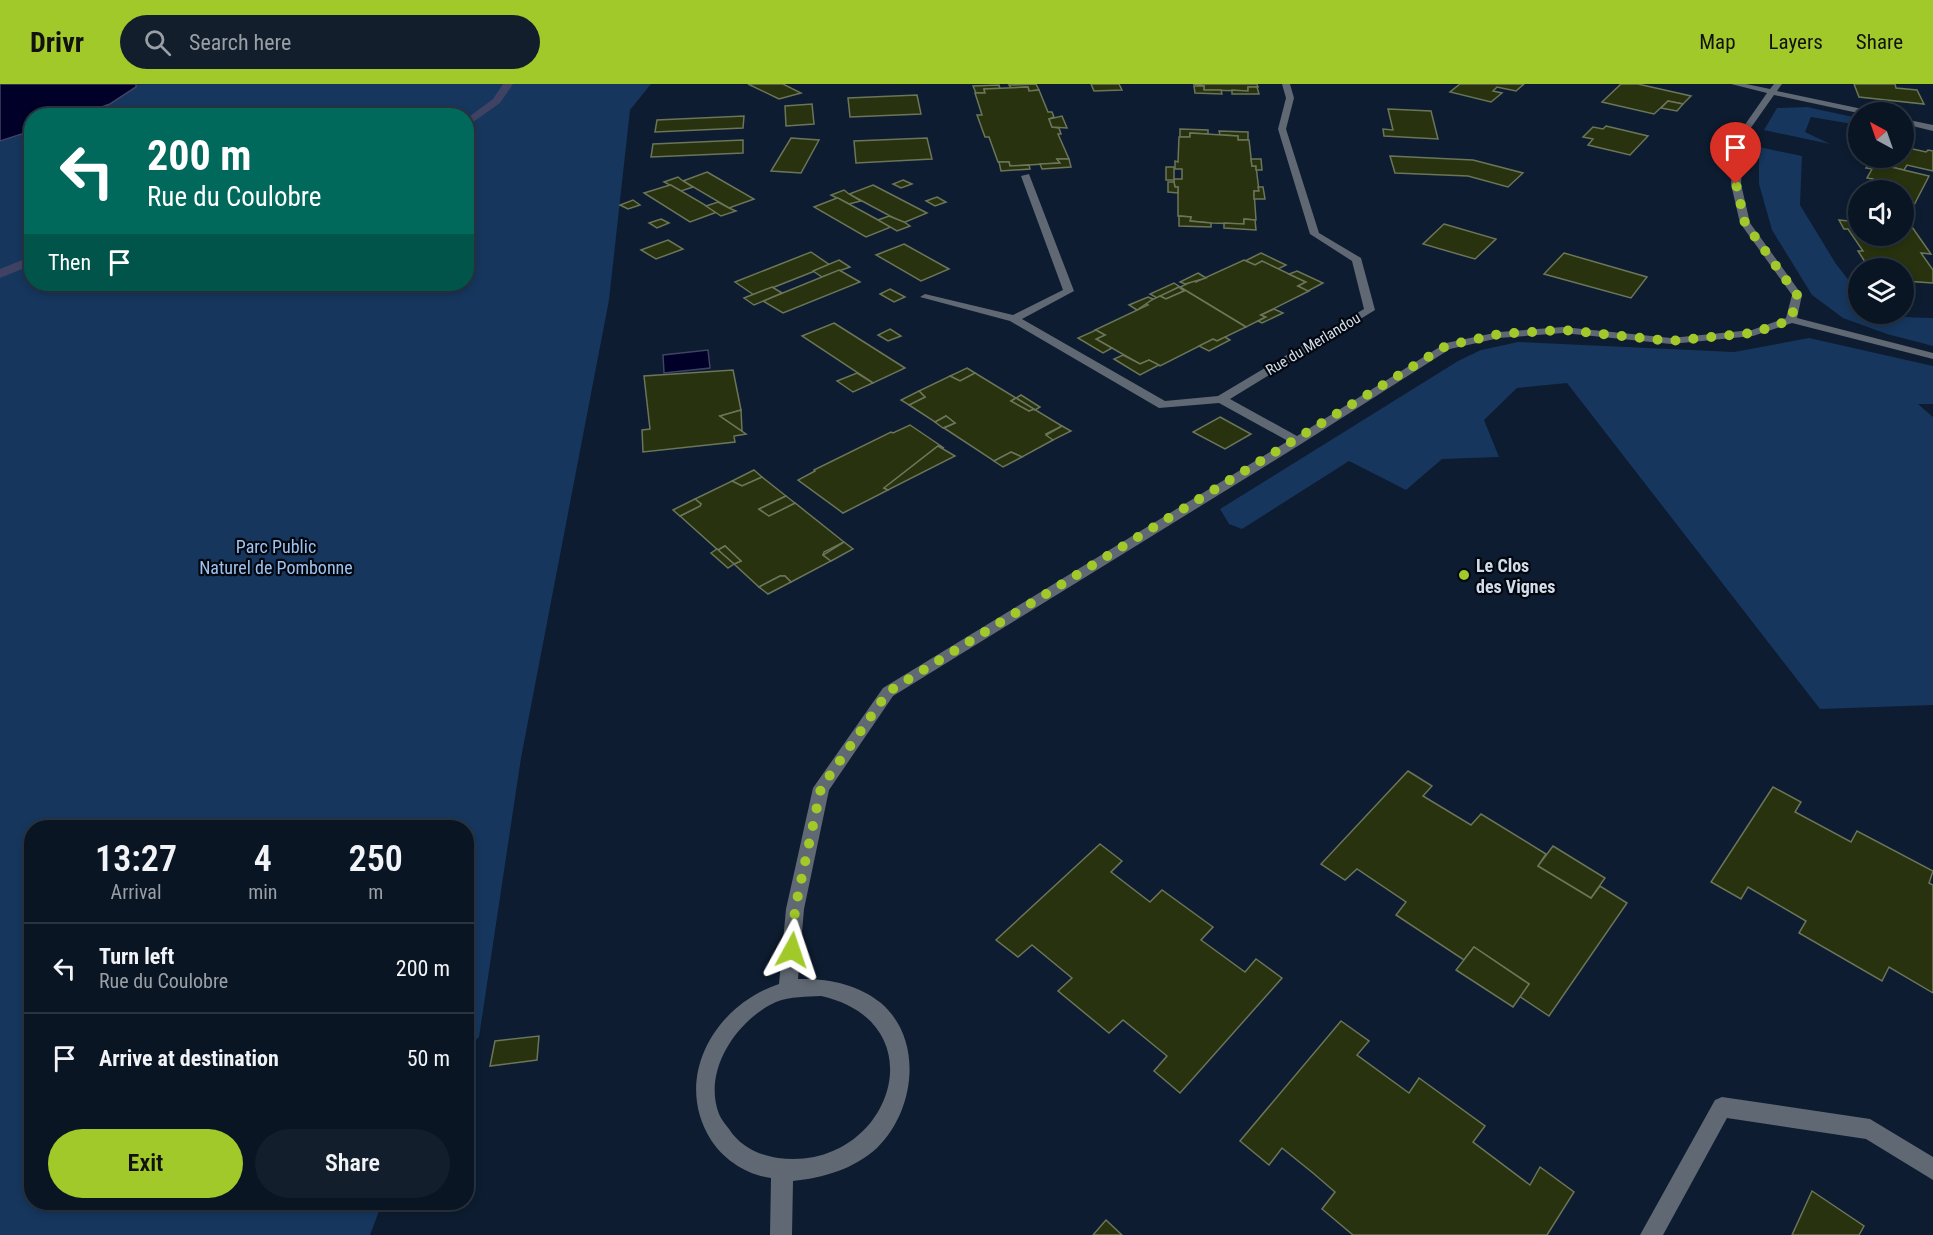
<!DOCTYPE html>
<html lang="en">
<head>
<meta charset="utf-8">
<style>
	:root { --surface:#0a1524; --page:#131e2c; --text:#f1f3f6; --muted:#999fa6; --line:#2a3441; --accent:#a1c92a }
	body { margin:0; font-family:"Roboto Condensed",sans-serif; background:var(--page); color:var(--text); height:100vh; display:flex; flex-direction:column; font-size:22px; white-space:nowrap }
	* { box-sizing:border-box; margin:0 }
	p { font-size:20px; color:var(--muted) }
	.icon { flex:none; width:33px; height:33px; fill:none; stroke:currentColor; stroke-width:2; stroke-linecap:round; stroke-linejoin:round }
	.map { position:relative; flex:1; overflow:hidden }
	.sheet { position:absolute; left:24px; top:736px; width:450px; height:390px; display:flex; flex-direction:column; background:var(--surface); border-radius:24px; box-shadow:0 3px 9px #0003,0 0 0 2px var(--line) }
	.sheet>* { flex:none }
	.banner { position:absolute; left:24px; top:24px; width:450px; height:183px; border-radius:24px; box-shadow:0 3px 9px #0003,0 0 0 2px var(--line); background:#00695c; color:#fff; overflow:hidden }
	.needle { width:39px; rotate:320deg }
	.controls { position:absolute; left:1848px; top:18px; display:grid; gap:12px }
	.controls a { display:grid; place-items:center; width:66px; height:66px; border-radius:50%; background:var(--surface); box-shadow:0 3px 9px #0003,0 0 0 2px var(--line); font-size:30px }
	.pin { position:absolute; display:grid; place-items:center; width:51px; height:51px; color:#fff; margin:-62px -26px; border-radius:50% 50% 50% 0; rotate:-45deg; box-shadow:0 0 6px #0007 }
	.pin .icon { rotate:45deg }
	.me { position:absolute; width:66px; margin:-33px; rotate:5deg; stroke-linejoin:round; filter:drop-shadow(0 0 4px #0008) }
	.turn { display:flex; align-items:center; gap:21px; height:126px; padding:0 24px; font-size:27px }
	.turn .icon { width:78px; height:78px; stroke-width:2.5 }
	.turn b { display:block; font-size:42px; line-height:51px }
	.then { display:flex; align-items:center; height:57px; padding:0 24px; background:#0003; gap:12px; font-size:22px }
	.eta { display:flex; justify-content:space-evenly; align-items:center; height:102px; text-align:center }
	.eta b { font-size:36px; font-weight:600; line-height:42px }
	.primary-button { display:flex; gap:12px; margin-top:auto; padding:12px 24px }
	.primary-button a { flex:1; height:69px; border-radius:36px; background:var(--accent); color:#111; font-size:24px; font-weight:600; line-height:69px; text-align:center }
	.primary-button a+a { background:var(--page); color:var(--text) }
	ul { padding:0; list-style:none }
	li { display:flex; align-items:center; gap:18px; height:90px; padding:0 24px; border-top:2px solid var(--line) }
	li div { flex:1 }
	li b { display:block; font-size:22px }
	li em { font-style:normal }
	header { display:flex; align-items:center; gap:36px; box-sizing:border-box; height:84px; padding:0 30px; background:var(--accent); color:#111 }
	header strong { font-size:28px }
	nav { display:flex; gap:33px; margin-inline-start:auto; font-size:21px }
	.search { width:420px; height:54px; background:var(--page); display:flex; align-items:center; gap:15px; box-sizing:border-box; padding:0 21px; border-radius:33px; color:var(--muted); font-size:22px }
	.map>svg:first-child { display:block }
</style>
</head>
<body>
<header>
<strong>Drivr</strong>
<div class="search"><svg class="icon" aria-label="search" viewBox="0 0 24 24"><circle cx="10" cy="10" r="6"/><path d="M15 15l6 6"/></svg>Search here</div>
<nav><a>Map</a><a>Layers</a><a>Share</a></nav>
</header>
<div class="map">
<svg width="1933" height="1151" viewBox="0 0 1933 1151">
	<rect width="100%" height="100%" fill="#0d1c30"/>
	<g fill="#16365d" fill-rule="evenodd">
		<path d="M0,0H651L630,26L609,216L521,674L479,953L467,964L466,744H32V1119H382L370,1151H0ZM32,32H466V200H32Z"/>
		<polygon points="1807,23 1858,34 1858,41 1811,33 1805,48 1830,60 1764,46 1777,24"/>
		<path d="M1759,63L1802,72L1800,121L1836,180L1858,208V230C1884,230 1907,234 1933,234V262L1887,250L1843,234L1812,211L1772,146L1759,100Z"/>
		<polygon points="1809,254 1933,282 1933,320 1918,320 1933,333 1933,621 1820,625 1567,299 1517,304 1484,336 1499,373 1442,375 1406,406 1349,377 1242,445 1229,440 1220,425 1458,277 1481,266 1518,258 1734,268"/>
	</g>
	<g fill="#000028" stroke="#3f4262" stroke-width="1.5">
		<polygon points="0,0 136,0 136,3 110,20 79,31 32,32 31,47 0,57"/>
		<polygon points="708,266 710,284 664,289 663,271"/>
	</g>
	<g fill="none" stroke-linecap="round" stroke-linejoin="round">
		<g fill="#3f4262" fill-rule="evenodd">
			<polygon points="503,0 513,0 500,19 466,43 466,35 493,15"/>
			<polygon points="32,172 32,181 0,194 0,185"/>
		</g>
	</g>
	<g fill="#28320e" stroke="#6b7559" stroke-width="1.5">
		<polygon points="748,0 783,0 801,9 779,15"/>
		<polygon points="1036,0 1039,6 1029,7 1028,3 1011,4 1009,1"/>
		<polygon points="1091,0 1119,0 1122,6 1094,7"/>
		<polygon points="1193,0 1257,0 1258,3 1248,3 1248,7 1204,6 1204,2"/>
		<polygon points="1460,0 1524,0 1516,7 1497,3 1493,7 1502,9 1491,18 1450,8"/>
		<polygon points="1621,0 1638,0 1691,12 1683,20 1668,17 1654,30 1602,18"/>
		<polygon points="1854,0 1895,0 1896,4 1917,6 1924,20 1859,13"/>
		<polygon points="999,1 1000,5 984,5 985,9 976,9 973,2"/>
		<polygon points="1194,2 1204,2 1204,6 1221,6 1222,10 1195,9"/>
		<polygon points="1028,3 1029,7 1039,6 1048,28 1052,28 1054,33 1049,35 1052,43 1059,44 1061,50 1058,50 1069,75 1057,75 1060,79 1010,82 1009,78 998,78 989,53 985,53 977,31 982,31 975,9 985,9 984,5"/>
		<polygon points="1248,3 1257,3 1259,10 1232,10 1232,6 1248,7"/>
		<polygon points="917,11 921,30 850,33 848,14"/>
		<polygon points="1668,17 1683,20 1677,27 1661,24"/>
		<polygon points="812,20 814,40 786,42 785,22"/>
		<polygon points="1388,25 1431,27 1438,55 1384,52 1383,45 1393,46"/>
		<polygon points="744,32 743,44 655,48 657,36"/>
		<polygon points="1062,32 1067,44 1052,43 1049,35"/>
		<polygon points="1606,42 1648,52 1630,71 1588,61 1593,55 1583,53 1593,43 1603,45"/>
		<polygon points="1180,45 1208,46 1208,50 1190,49 1190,53 1180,53"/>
		<polygon points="1219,47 1248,48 1248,56 1238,56 1238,52 1220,51"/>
		<polygon points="1190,49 1238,52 1238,56 1249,56 1252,82 1256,82 1259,107 1254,107 1256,136 1244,135 1244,140 1211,139 1190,137 1191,133 1178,132 1178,103 1175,103 1174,98 1174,95 1182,95 1182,85 1175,85 1175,77 1178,78 1179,53 1190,53"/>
		<polygon points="791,54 819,56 801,89 771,87"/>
		<polygon points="927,54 932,75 856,79 854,57"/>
		<polygon points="743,56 743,69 651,73 653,60"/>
		<polygon points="1904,63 1926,68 1928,66 1933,67 1933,87 1907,81 1904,86 1868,78 1870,74 1904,74"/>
		<polygon points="1390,72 1473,76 1523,89 1508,103 1468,92 1395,89"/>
		<polygon points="1057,75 1069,75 1071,83 1042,85 1040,80 1060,79"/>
		<polygon points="1251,75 1261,75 1262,86 1256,86 1256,82 1252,82"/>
		<polygon points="999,78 1009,78 1010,82 1029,81 1030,85 1001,87"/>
		<polygon points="1870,78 1929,92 1913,123 1904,121 1904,106 1866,106 1873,95 1867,94 1872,85 1866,84"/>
		<rect x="1166" y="83" width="8" height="13"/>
		<polygon points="707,88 754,115 729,124 683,97"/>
		<polygon points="678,93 683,97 693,103 681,107 664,98"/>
		<polygon points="903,96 912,100 901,104 893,100"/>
		<polygon points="1168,98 1174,98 1175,103 1178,103 1178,109 1168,108"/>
		<polygon points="670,101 671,101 717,128 690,138 644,109"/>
		<polygon points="873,101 927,129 903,139 849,110"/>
		<polygon points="1258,103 1263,103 1265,115 1254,115 1254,107 1259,107"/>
		<polygon points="844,106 849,110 861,117 849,120 831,111"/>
		<polygon points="937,113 946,118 935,122 926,117"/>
		<polygon points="837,114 838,114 891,143 866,153 814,123"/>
		<polygon points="633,116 640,121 628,125 620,121"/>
		<polygon points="718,118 729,124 736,127 721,132 706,122"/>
		<polygon points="889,132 904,138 910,142 897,147 878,136"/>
		<polygon points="1179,132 1191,133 1190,137 1211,139 1211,143 1179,142"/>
		<polygon points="661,135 669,139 657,144 649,139"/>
		<polygon points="1244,135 1255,136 1256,146 1224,144 1224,139 1244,140"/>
		<polygon points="1839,136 1858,138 1858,152 1904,152 1904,142 1912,143 1931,170 1921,169 1933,186 1933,199 1904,197 1904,184 1869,184 1858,167 1863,167 1848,145 1844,145"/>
		<polygon points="1444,140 1496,155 1475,175 1423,160"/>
		<polygon points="668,156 683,165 656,175 641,166"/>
		<polygon points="904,160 949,185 921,197 876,171"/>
		<polygon points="811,168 830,181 754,211 735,198"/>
		<polygon points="1261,169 1286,181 1278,185 1262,177 1255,181 1245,177"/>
		<polygon points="1564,169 1647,193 1631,214 1544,190"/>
		<polygon points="839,176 850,183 822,193 813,187"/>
		<polygon points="1244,176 1255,181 1262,177 1306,198 1298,202 1309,207 1261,231 1266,233 1246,243 1180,203 1193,197 1196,198"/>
		<polygon points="839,186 860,198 783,229 763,217"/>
		<polygon points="1297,187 1323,199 1308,207 1298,202 1306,198 1289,190"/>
		<polygon points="1198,189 1206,194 1185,200 1180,198"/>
		<polygon points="1174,199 1180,203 1157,214 1150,210"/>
		<polygon points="772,203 782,209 754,221 744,214"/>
		<polygon points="1179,203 1184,207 1166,215 1160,212"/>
		<polygon points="1179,203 1180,203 1246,243 1217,257 1213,255 1160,282 1149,276 1140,280 1096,255 1105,251 1095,246 1148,221 1145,219 1160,212 1166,215 1184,207"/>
		<polygon points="890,205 905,213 894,218 880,210"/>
		<polygon points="1148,213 1153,215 1137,226 1129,221"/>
		<polygon points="1274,225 1283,229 1262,239 1258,237 1266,233 1261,231"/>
		<polygon points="834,239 905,284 873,299 802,252"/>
		<polygon points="890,245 901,252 888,257 878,251"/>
		<polygon points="1096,246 1105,251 1096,255 1112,264 1103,269 1078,254"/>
		<polygon points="1225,253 1230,256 1209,267 1199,262 1213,255 1217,257"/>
		<polygon points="1123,271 1140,280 1149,276 1159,281 1140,291 1114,275"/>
		<polygon points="967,284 975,289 960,297 950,292"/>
		<polygon points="733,286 741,326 720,332 746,350 734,352 735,358 643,368 642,346 650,345 644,292"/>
		<polygon points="857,289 873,299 853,308 837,297"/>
		<polygon points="975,289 1016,314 1011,317 1029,327 1034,325 1062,342 1046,350 1053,356 1022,373 1011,368 994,377 944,344 955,339 946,332 935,338 909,321 925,313 919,307 950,292 960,297"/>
		<polygon points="919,307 925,313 909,321 901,316"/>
		<polygon points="1021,311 1040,323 1035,326 1016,314"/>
		<polygon points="1016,314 1034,325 1029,327 1011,317"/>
		<polygon points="741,326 742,347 720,332"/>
		<polygon points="946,332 955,339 943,344 935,338"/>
		<polygon points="1220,333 1251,350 1225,365 1193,348"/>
		<polygon points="910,341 944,364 938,362 884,404 888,406 843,429 798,396 815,387 814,386 891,348 893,349"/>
		<polygon points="1062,342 1071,347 1053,356 1046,351"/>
		<polygon points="938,362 955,372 888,406 884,404"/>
		<polygon points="1011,368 1022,373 1003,383 994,377"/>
		<polygon points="754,386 762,393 742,402 732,397"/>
		<polygon points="762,393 786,412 759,425 769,432 795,419 844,458 824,468 823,471 831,477 791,498 785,492 780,492 759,503 734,480 741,477 725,462 718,466 680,432 700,422 701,420 695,415 732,397 742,402"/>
		<polygon points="786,412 795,419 769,432 759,425"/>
		<polygon points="695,415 701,420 700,422 680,432 673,426"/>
		<polygon points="844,458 853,465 831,477 823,471"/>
		<polygon points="725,462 741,477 734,480 718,466"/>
		<polygon points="717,465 718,466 734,480 728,484 711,469"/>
		<polygon points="780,492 785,492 791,498 768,510 759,503"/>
		<polygon points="1408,687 1432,702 1423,712 1471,741 1481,730 1546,770 1538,782 1591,814 1600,802 1627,819 1549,932 1519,912 1529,900 1474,863 1464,876 1396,831 1406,818 1357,785 1345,796 1321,780"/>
		<polygon points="1773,703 1801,718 1795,728 1851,758 1857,747 1933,787 1929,799 1933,801 1933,909 1889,883 1882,897 1799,849 1806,837 1748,803 1741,815 1711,798"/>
		<polygon points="1100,760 1122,777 1111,788 1150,818 1162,806 1213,843 1201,856 1245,888 1256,875 1282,894 1180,1009 1154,987 1167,972 1123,936 1109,949 1058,907 1072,894 1032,861 1018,873 996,856"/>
		<polygon points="1553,762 1605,794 1591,814 1538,782"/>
		<polygon points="1474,863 1529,900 1513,923 1456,886"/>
		<polygon points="1341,937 1369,957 1357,971 1409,1009 1419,994 1485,1042 1473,1058 1530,1101 1540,1083 1574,1108 1547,1151 1353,1151 1322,1125 1335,1108 1313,1089 1282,1064 1269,1081 1240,1057"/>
		<polygon points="539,952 537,976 490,982 495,957"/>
		<polygon points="1812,1107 1864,1142 1859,1151 1792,1151"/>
		<polygon points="1106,1136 1122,1151 1093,1151"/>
	</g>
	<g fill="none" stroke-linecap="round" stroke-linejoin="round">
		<g fill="#606873" fill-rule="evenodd">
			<path d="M1282,0H1290L1294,14L1286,45L1319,149L1361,174L1375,226L1230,315L1297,352L1446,259L1499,248L1563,243L1671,254L1752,246L1786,234L1792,211L1740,139L1731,100L1735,55L1767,9L1731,0H1746L1770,5L1774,0H1782L1777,7L1867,26L1868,28L1858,29L1774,11L1743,55L1741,100L1750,139L1802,211L1797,234L1933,269V275L1792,239L1753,252L1671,260L1563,249L1499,254L1450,265L1301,360L893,612L829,706L804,825L798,895C827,894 858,900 881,919C924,956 915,1027 877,1064C854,1085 823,1094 793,1097L792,1151H770L771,1094C747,1091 724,1076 711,1056C672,994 715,921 779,900L786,825L813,704L883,604L1288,357L1219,319L1159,324L1010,237L920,213L925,210L1013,231L1063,206L1021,92L1029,90L1074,207L1022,235L1165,317L1218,312L1364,225L1352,177L1310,150L1278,45L1286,14ZM821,912C942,939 889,1089 778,1074C758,1071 740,1062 729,1045C725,1040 721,1035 719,1030C702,986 738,935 776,918C791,912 806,913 821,912Z"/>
			<polygon points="1904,35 1933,41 1933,47 1904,40"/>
			<polygon points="1722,1013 1870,1035 1933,1073 1933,1096 1866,1055 1727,1034 1663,1151 1640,1151 1715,1016"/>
		</g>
	</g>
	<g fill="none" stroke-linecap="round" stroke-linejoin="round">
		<polyline stroke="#a1c92a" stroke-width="10" stroke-dasharray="0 18" points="792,866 795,825 821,704 888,608 1446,262 1499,250 1563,246 1671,257 1753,249 1791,236 1797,211 1745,139 1736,100"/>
	</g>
	<circle fill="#a1c92a" stroke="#03070f" stroke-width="2" cx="1464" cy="491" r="6"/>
	<g text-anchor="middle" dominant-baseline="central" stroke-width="4.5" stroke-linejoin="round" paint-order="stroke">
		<g font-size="15" fill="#d2dcea" stroke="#03070f">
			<text transform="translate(1313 260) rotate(-31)">Rue du Merlandou</text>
		</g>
		<g font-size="18" fill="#9ec2f0" stroke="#03070f">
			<text x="276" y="462">Parc Public<tspan x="276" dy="21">Naturel de Pombonne</tspan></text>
		</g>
		<g font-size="18" font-weight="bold" fill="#d2dcea" stroke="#03070f" text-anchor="start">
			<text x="1476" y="481">Le Clos<tspan x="1476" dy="21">des Vignes</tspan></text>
		</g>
	</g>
</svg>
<div class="controls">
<a><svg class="needle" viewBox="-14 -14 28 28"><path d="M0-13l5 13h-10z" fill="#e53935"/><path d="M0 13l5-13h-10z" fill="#999fa6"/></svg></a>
<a><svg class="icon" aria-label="sound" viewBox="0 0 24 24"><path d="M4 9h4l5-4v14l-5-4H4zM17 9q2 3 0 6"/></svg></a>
<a><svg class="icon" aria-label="layers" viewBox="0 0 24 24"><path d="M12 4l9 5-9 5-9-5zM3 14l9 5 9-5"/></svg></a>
</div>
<div class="pin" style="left:1736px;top:100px;background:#d93025"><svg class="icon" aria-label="arrive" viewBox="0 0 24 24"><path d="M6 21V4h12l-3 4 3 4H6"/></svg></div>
<svg class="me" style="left:792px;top:866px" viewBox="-20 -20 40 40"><path d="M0-17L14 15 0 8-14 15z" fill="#a1c92a" stroke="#fff" stroke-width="4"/></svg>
<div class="banner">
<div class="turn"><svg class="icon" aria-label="left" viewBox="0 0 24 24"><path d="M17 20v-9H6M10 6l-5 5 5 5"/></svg><div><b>200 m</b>Rue du Coulobre</div></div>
<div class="then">Then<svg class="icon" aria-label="arrive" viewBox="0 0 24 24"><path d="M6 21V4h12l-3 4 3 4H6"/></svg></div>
</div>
<section class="sheet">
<div class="eta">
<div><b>13:27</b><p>Arrival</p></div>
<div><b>4</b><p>min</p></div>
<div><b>250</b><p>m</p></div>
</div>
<ul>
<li><svg class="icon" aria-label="left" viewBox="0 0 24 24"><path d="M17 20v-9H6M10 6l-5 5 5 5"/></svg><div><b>Turn left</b><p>Rue du Coulobre</p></div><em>200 m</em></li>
<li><svg class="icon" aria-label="arrive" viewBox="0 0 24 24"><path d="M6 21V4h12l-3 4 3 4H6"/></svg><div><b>Arrive at destination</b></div><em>50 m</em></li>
</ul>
<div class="primary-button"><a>Exit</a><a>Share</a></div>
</section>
</div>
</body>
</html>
